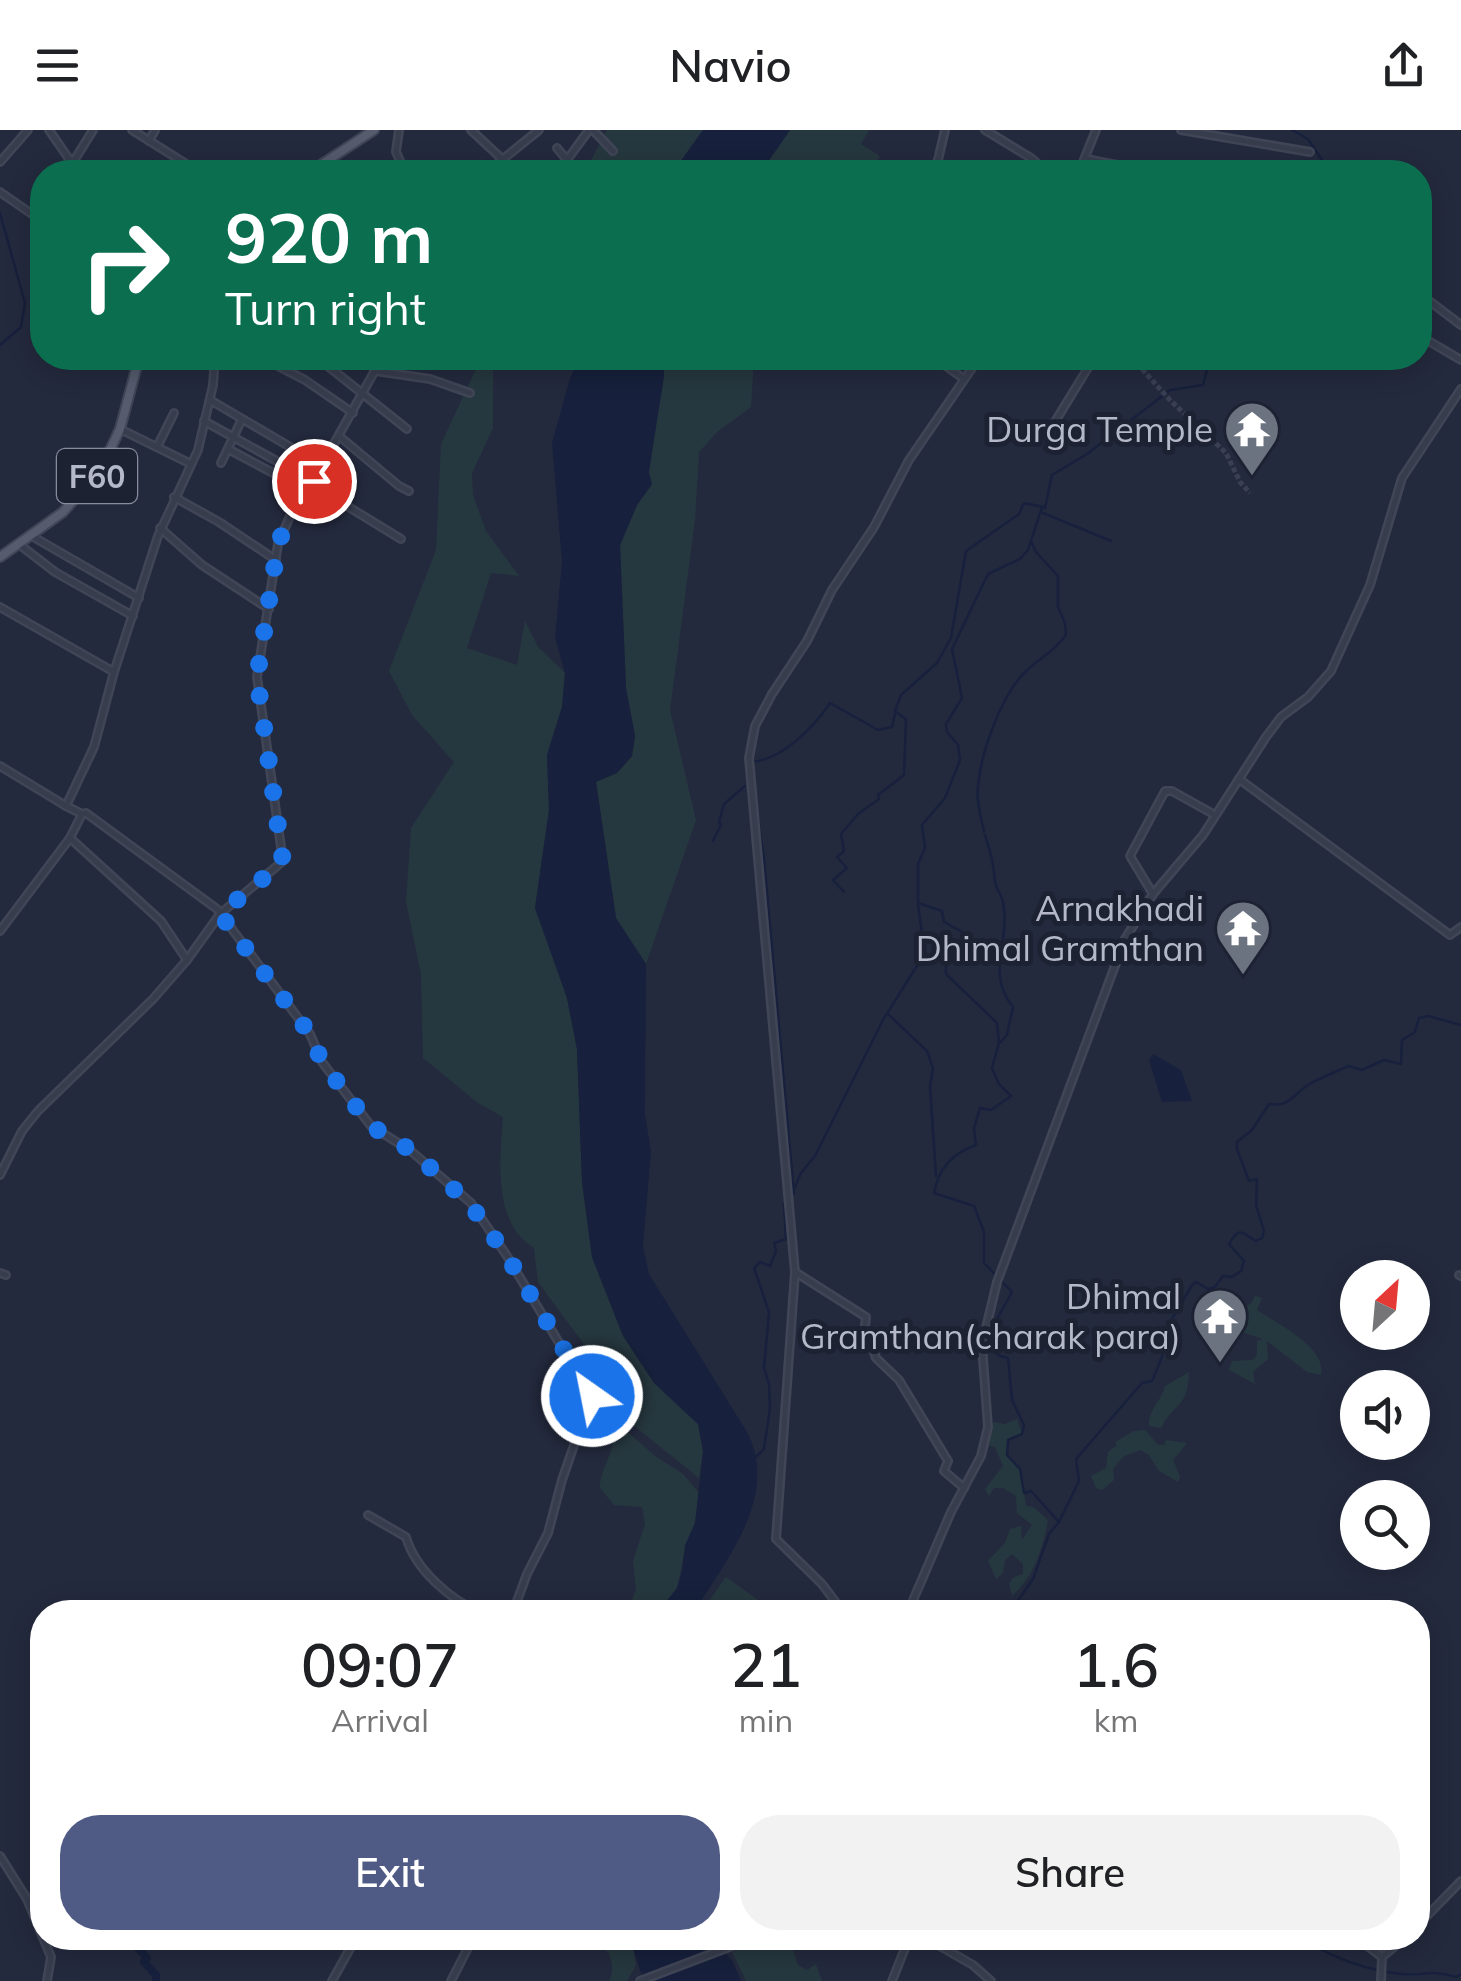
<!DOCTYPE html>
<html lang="en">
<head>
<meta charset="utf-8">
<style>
	:root { --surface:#fff; --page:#f2f2f2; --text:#202124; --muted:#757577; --accent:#4f5b84 }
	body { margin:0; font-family:Mulish,sans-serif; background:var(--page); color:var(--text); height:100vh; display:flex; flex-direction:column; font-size:38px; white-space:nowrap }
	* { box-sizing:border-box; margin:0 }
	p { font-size:32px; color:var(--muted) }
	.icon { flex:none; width:55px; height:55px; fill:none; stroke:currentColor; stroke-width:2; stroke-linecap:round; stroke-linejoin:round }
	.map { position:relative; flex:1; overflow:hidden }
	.details { position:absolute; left:30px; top:1470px; width:1400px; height:350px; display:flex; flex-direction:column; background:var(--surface); border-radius:40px; box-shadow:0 5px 25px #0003 }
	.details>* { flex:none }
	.banner { position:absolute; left:30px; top:30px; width:1402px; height:210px; border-radius:40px; box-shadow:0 5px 25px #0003; background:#0b6e4f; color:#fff; overflow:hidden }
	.needle { width:65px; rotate:26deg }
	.controls { position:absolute; left:1340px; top:1130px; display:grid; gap:20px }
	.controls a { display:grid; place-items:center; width:90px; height:90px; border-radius:50%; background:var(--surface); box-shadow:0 5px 25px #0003; font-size:50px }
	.pin { position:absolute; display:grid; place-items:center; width:85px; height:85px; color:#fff; margin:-42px; border:5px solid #fff; border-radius:50%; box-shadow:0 2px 10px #0007 }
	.me { position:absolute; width:110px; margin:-55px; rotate:327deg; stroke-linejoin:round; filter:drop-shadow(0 0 8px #0008) }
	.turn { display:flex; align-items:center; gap:35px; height:210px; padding:0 30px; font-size:45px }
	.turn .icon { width:130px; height:130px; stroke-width:2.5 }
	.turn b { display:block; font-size:70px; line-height:85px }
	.eta { display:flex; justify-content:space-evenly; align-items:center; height:170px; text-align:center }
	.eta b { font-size:60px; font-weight:600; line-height:70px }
	.action { display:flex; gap:20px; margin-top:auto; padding:20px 30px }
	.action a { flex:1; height:115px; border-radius:40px; background:var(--accent); color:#fff; font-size:40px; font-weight:600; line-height:115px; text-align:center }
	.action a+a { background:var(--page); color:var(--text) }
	header { display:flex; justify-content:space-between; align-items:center; height:130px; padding:0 30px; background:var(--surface); font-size:45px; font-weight:600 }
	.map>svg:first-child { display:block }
</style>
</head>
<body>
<header><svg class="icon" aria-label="menu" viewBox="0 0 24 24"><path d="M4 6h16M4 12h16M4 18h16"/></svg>Navio<svg class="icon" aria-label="share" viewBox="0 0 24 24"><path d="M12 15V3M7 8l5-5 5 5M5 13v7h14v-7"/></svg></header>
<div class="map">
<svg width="1461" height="1851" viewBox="0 0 1461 1851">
	<rect width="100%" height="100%" fill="#242a3e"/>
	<g fill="#26383f">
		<polygon points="607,0 703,0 673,42 585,42"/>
		<polygon points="790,0 869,0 861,14 880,26 870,42 761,42"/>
		<path d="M481,228H493V298L472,343L473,365L486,401L519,446L491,443L467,518L517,535L525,491L538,517L565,543L562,577L547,625L549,680L535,778L567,868L577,919L582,1052L592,1127L623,1206L654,1253L698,1294L703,1321L699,1348L597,1266L614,1255L538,1152L534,1118C492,1093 500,1028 503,987L478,973L423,928L421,844L406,772L411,698L454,632L412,585L389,541L436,420L441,314Z"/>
		<polygon points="663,228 754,228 751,277 717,302 699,322 695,390 670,580 696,690 646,834 616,788 596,651 617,643 632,626 635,606 626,558 620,415 637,375 652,354 648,342 664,246"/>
		<path d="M1255,1166L1262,1168L1257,1180C1277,1194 1327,1217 1321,1245L1307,1242L1267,1211L1268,1229L1253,1242L1255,1254L1229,1240L1232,1231L1253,1230L1257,1225V1211L1263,1209L1236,1200C1235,1189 1240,1177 1251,1174Z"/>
		<path d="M1189,1242C1188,1279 1173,1273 1161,1298L1149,1296C1147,1282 1162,1270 1165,1256Z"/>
		<path d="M602,1279L655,1326L683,1344L699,1363L695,1393L686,1415L677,1458L658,1482H627L636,1460L633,1431L645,1394L642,1377L614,1375L600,1358C600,1339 612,1329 613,1309L592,1292L593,1283Z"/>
		<path d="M1017,1289L1022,1304L1008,1311L1007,1325L1020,1339L1026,1376L1033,1377L1048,1390C1042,1420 1035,1445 1012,1466L1009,1453L1014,1447L1023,1444V1434L1012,1424L1005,1430L1003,1443L996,1449L988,1431L1005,1413L1010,1399L1021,1396L1022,1410L1032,1395L1017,1383L1016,1366L1003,1358H994L989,1366L985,1359L1003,1336L995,1317L985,1315L988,1301L994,1292L1005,1294Z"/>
		<polygon points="1145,1300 1158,1315 1164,1315 1166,1310 1187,1313 1173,1330 1180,1347 1178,1352 1158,1340 1149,1325 1140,1320 1124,1326 1113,1339 1114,1350 1102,1360 1096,1358 1091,1346 1106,1338 1108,1322 1117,1315 1115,1312 1134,1301"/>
		<polygon points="726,1447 775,1482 701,1482"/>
		<path d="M601,1808H624L633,1817L636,1835L627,1851H609C614,1841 612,1833 609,1823L601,1817Z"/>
		<polygon points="770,1808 789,1808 798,1835 807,1840 816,1834 822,1851 746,1851 732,1822"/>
	</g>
	<g fill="#17203c">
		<polygon points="703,0 790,0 761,42 673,42"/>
		<path d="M580,228H663L664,246L649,342L652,354L637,375L620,415L626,558L635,606L632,626L617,643L596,652L616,788L646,834L645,984L651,1022L643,1116L649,1144L747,1302C780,1365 727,1429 694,1482H658L677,1458L682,1441L685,1415L695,1393L703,1321L698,1294L654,1253L623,1206L592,1127L582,1052L577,919L567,868L535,778L549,680L547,625L562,577L565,543L555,508L562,431L552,313L570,248Z"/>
		<polygon points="1153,924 1181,940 1192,971 1162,972 1149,930"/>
		<polygon points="629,1808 713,1808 733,1832 741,1851 644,1851"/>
	</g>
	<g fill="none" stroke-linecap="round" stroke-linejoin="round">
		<g stroke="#17203c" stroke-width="2.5">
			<polyline points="1292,0 1308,9 1330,42"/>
			<polyline points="0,83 25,173 21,197 0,215"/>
			<polyline points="1043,383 1111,411"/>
			<polyline points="746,632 754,718"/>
			<path d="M751,632C782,630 813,598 830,573L878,600L892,597L895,584"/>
			<polyline points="755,668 764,728 794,1064"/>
			<path d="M984,702C981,687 976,671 978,656C981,622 1001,566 1025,542C1040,527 1052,524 1066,505L1065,493L1058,477V446L1036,422L1032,413"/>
			<path d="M985,705C990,720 994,735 995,751C995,758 1002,765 1003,772C1011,811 985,843 1013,877L1007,905L1001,912"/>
			<polyline points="713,711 721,695 719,692 724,674 745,656"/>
			<polyline points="844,762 833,750 847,738 837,727 844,721 841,704 858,684 879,669 878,665 904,645 906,589 895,581 901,565 937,533 951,508 966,421 1019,384 1024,373 1044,377"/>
			<polyline points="769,880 778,982"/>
			<polyline points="888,884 927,921 933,938 930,957 936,1046"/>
			<polyline points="780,1000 783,1037"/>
			<polyline points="784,1045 785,1072"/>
			<polyline points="794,1059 801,1043 815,1026 883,890 925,823 918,775"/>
			<polyline points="755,1328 764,1319 770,1278 769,1254 764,1238 769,1182 754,1138 760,1132 770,1136 776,1121 774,1113 786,1109 784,1074"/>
			<path d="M1059,1392L1031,1361L1024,1363L1020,1339L1007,1325L1008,1310L1022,1304L1024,1295L1012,1270L1008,1228C993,1225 994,1221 985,1211L1012,1162L984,1133V1102L974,1076L934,1063C938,1039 953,1023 976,1015L974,998L980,978L991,980L1011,966L999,954L992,938L999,913L997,893L946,844V822L968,830L960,814L966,809V804L944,792L942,781L918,773V734L925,718L922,695L945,668L960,630L958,615L947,602L946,594L962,568L952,519L988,444L1020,429L1028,420L1042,377L1045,378L1052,345L1087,324L1170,260L1203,255L1210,228"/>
			<path d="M1010,1482L1033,1449L1049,1404L1059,1392L1079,1351L1076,1329L1142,1253L1152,1251C1159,1235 1166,1219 1167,1202L1173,1197L1172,1189L1192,1155L1196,1152L1208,1159L1215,1157L1223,1146L1232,1147L1241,1141L1244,1131L1229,1114C1241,1093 1244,1106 1256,1111L1262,1108L1264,1101L1256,1075L1257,1049L1249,1051L1237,1019V1012L1252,1000L1269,974C1290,978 1295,962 1311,953C1323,947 1337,941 1349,936L1362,940L1384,930L1401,934L1402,910L1415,902L1419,888L1428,886L1461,895"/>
			<path d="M1299,1808C1333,1827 1363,1840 1402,1844C1423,1846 1433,1839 1456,1847L1461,1844"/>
		</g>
		<polyline stroke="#17203c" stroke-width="8" points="134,1808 137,1817 147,1828 144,1832 156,1845 156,1851"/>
		<polyline stroke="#3a3f53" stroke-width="5" stroke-dasharray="5 2.5" stroke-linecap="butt" points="1132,228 1170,270 1226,323 1240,352 1250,363"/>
		<g stroke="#414657" stroke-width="10">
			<g id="minor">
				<polyline points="49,0 78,42"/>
				<polyline points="132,0 199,42"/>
				<polyline points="399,0 396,22 405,42"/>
				<polyline points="471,0 502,29"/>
				<polyline points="593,0 613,21"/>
				<polyline points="985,0 1031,28 1047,42"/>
				<polyline points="1181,0 1310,22"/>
				<polyline points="149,11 155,0"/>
				<polyline points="557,18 567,30 589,0"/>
				<polyline points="1086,29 1153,42"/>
				<polyline points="0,32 28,0"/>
				<polyline points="72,34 93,0"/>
				<polyline points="487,42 539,0"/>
				<polyline points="931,42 938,30 945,0"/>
				<polyline points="1079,42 1096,0"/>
				<polyline points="0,62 42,91"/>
				<polyline points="1420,164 1461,195"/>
				<polyline points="1420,206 1461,230"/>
				<polyline points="263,228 305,250 353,283"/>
				<polyline points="316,228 329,237 337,228"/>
				<polyline points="935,228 964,249"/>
				<polyline points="329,237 407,299"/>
				<polyline points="376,241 430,249 470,263"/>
				<polyline points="210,270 350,352"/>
				<polyline points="1056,290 1094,228"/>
				<polyline points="204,291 313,351"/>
				<polyline points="120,299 191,334"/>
				<polyline points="339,306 399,356 409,361"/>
				<polyline points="157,317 174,283"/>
				<polyline points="228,319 305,360"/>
				<polyline points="221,333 242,289"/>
				<polyline points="311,354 401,409"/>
				<polyline points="174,367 219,392 276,430"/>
				<polyline points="160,398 202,435 269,479"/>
				<polyline points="30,405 139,468"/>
				<polyline points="20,415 55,442 133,486"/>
				<polyline points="0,477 114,542"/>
				<polyline points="0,636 66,676"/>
				<polyline points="1239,649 1450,805 1461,797"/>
				<polyline points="82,684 86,683 217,779 310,904 322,932 371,996 411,1021 471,1073 507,1126 591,1266 562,1350 548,1403 527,1444 513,1482"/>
				<polyline points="1153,764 1130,726 1165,661 1172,661 1215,685"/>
				<polyline points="0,801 70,708"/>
				<polyline points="187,830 161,791 70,708 82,684 66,676 94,617 114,542 158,406 198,320 213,255 215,228"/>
				<polyline points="0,1045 22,1001 38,981 153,869 187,830 220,784 283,731 257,547 278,414 291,384 313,351 382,228"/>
				<polyline points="795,1142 866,1187 865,1196 876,1228 899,1250 948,1331 944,1341 964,1358"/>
				<polyline points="0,1143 6,1145"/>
				<polyline points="1459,1145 1461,1146"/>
				<path d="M368,1385L406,1407C415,1439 450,1470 480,1482"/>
				<polyline points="843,1482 822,1454 776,1409 795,1142 749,628 755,596 772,564 807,511 832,460 874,397 909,330 979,228"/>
				<polyline points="908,1482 951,1382 981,1326 988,1297 982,1215 997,1152 1125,809 1153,764 1203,705 1266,607 1281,587 1308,567 1331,541 1370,455 1402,348 1461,259"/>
				<polyline points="0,1726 27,1769 51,1827 47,1851"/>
				<polyline points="1418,1795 1461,1751"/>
				<polyline points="926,1808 973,1835 991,1851"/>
				<polyline points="1357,1808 1382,1827"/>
				<polyline points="332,1851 356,1808"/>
				<polyline points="451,1851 473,1808"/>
				<polyline points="640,1851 753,1808"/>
				<polyline points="892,1851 909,1808"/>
				<polyline points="1381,1851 1382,1827 1405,1808"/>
			</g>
		</g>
		<g stroke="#414657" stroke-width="12">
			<g id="major">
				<polyline points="310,42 374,0"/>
				<polyline points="0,427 63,382 101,339 120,299 139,228"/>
			</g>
		</g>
		<use href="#minor" stroke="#383d4e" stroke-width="5"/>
		<use href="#major" stroke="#565c6e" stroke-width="8"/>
	</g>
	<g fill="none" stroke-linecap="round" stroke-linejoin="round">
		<polyline stroke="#1a73e8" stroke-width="18" stroke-dasharray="0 32.4" points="314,351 290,384 278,414 257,547 283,732 220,784 310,904 322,932 371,996 412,1021 470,1074 507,1126 592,1266"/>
	</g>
	<defs>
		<g id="temple-pin" transform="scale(2.875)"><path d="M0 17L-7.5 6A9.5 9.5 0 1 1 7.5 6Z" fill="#6b7280" stroke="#1d2233"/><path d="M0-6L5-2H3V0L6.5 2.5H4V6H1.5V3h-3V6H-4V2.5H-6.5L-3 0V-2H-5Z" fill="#fff"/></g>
	</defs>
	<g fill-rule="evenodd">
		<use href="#temple-pin" x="1252" y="299"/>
		<use href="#temple-pin" x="1243" y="798"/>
		<use href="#temple-pin" x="1220" y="1186"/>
	</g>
	<g text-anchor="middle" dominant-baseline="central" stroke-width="10" stroke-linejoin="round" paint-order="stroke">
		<rect fill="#1d2233" stroke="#878b9c" stroke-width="2.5" x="57" y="319" width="80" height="54" rx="8"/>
		<g font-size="32" font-weight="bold" fill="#b4b8c9">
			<text x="97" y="346">F60</text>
		</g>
		<g font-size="35" fill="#b4b8c9" stroke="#1d2233" text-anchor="end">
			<text x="1213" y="299">Durga Temple</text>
			<text x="1204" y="778">Arnakhadi<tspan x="1204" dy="40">Dhimal Gramthan</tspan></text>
			<text x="1181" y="1166">Dhimal<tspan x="1181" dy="40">Gramthan(charak para)</tspan></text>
		</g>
	</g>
</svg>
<div class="controls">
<a><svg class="needle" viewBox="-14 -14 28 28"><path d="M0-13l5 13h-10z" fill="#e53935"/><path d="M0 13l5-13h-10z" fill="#757577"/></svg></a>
<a><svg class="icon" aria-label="sound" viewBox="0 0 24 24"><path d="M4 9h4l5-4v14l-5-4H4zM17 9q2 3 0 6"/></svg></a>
<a><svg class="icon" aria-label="search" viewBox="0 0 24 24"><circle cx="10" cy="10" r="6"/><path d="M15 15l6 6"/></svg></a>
</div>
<div class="pin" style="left:314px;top:351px;background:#d93025"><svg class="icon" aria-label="arrive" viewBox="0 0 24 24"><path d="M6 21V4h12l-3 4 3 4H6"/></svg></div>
<svg class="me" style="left:592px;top:1266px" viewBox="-20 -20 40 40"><circle r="17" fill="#1a73e8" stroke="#fff" stroke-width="3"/><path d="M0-11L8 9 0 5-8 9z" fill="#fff"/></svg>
<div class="banner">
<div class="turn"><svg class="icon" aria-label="right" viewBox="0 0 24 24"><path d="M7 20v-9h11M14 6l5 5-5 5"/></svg><div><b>920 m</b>Turn right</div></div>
</div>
<section class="details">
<div class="eta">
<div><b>09:07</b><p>Arrival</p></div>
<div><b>21</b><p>min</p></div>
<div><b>1.6</b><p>km</p></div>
</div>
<div class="action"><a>Exit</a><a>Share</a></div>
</section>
</div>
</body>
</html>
